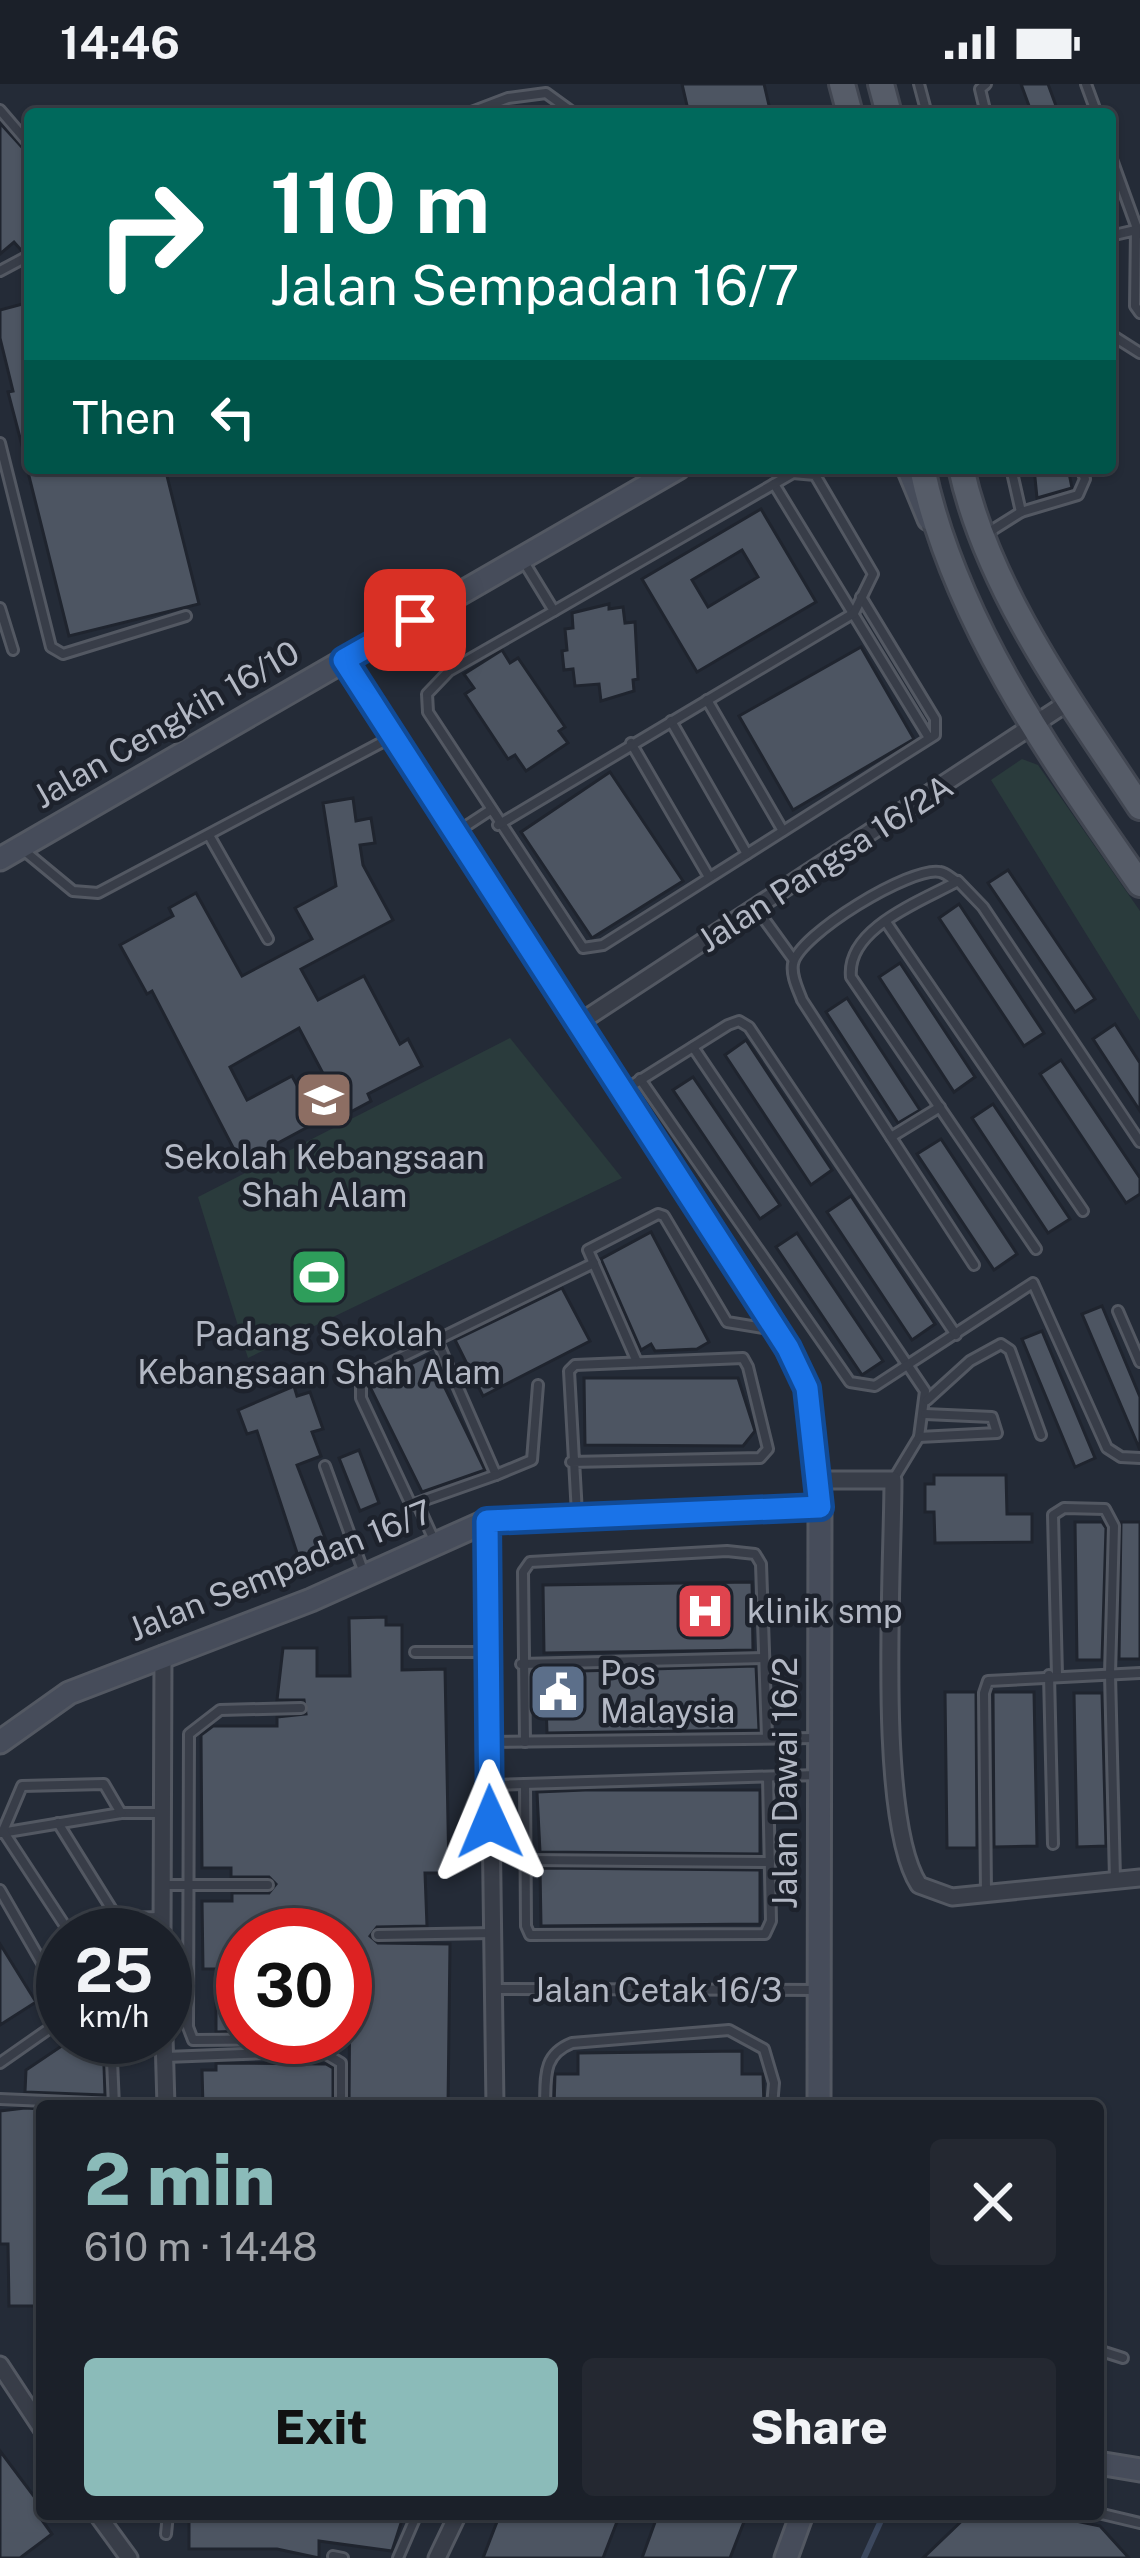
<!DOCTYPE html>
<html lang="en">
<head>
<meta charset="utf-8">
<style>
	:root { --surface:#1b2029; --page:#242831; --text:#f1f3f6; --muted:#a0a3a8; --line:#393e46; --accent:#8bbbb9 }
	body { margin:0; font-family:"Public Sans",sans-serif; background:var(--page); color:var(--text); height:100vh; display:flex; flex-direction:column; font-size:45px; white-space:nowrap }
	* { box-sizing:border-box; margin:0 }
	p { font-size:39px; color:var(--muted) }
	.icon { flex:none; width:66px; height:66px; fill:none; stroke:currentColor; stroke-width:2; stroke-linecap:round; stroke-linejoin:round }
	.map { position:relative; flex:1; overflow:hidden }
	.details { position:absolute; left:36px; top:2016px; width:1068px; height:420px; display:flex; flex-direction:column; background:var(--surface); border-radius:12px; box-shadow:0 3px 9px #0004,0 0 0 3px var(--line) }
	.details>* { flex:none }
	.top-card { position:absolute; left:24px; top:24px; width:1092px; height:366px; border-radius:12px; box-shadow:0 3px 9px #0004,0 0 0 3px var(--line); background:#00695c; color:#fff; overflow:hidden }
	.speed { position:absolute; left:36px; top:1824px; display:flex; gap:24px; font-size:60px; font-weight:700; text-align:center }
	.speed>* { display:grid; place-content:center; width:156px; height:156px; border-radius:50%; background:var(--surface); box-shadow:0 3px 9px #0004,0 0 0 3px var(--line); line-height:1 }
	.speed small { font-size:30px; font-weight:400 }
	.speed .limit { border:18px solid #d22; background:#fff; color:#111 }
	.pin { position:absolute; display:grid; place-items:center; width:102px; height:102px; color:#fff; margin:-51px; border-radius:24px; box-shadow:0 6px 18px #0006 }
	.me { position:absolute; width:132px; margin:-66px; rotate:359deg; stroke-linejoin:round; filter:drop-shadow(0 0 9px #0008) }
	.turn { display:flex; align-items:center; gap:42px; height:252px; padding:0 48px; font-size:54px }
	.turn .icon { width:156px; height:156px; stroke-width:2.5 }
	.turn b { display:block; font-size:84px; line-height:102px }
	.then { display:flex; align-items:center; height:114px; padding:0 48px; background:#0003; gap:24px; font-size:45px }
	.round { display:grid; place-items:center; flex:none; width:126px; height:126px; border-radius:12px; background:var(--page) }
	.headline { display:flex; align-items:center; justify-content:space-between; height:204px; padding:0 48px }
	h1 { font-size:72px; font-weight:800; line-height:90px; color:var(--accent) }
	.primary-button { display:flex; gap:24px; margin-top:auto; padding:24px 48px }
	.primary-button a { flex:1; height:138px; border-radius:12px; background:var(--accent); color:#111; font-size:48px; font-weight:800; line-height:138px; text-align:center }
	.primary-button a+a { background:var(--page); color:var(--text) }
	.status { display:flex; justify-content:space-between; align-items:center; height:84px; padding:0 60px; background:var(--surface); direction:ltr }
	.status svg { height:33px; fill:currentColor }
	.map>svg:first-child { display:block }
</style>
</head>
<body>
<div class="status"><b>14:46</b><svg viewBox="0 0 49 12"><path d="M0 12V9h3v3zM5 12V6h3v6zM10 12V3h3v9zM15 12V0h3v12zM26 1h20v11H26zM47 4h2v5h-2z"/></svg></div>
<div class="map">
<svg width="1140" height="2474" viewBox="0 0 1140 2474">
	<rect width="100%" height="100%" fill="#242b37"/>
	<g fill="#2a3b3c">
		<polygon points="1022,675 1038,681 1140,827 1140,937 991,696"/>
		<polygon points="510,954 622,1094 248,1274 198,1113"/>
	</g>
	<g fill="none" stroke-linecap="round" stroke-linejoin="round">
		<polyline stroke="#3c485e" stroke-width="6" points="864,2474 884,2430"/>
	</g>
	<g fill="#4d5562" stroke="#1f242e" stroke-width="3" fill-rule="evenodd">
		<polygon points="682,0 764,0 771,30 689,30"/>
		<polygon points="1021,0 1048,0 1059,30 1032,30"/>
		<polygon points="0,39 30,72 30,163 21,166 14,158 0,170"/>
		<polygon points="30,218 30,373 25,373 8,308 13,307 0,254 0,226"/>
		<polygon points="27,384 165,384 199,520 69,552"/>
		<polygon points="1034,384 1068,384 1072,404 1037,414"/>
		<path d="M761,425L816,518L697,588L642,495ZM742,466L758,493L708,523L692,496Z"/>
		<polygon points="609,520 609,525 623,523 625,539 635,538 638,595 633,596 634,607 601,617 599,600 575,602 573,585 564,586 562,567 567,566 565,545 573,544 572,529"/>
		<polygon points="861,563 914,655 793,726 739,632"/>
		<polygon points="502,566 510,579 518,574 565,643 559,647 568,659 526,687 515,671 508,675 465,610 474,604 464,590"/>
		<polygon points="610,688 683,797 592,854 521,748"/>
		<polygon points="353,714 356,737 371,734 375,759 360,761 363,781 393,836 301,885 318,916 364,892 400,960 408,955 422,982 368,1010 371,1017 345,1031 299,944 230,983 247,1016 292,992 317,1038 241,1079 152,907 147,910 120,861 173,832 169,824 196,809 242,892 312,855 295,824 336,802 323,719"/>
		<polygon points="1008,786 1095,915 1075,928 988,799"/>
		<polygon points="959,820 1044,949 1024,962 939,834"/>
		<polygon points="900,879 975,993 954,1008 879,893"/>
		<polygon points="847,914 920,1026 898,1039 826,928"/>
		<polygon points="1115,940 1140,979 1140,1027 1093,955"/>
		<polygon points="746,956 832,1086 811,1101 725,971"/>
		<polygon points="1061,976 1140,1094 1140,1110 1126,1119 1040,990"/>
		<polygon points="693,993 780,1121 760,1135 673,1006"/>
		<polygon points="993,1020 1070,1135 1048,1149 972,1034"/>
		<polygon points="941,1055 1017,1170 994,1186 917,1070"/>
		<polygon points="851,1112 935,1240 912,1256 827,1128"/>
		<polygon points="651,1148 709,1258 697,1265 655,1267 651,1260 641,1266 601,1175"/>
		<polygon points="797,1149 883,1277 862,1291 776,1163"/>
		<polygon points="562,1204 590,1257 483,1312 455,1256"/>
		<polygon points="1102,1222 1140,1313 1140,1366 1082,1230"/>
		<polygon points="1042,1247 1095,1374 1075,1383 1022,1255"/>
		<polygon points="429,1271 485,1386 422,1408 369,1301"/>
		<polygon points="584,1294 738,1294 755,1347 743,1362 585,1361"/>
		<polygon points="294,1302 297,1312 310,1308 323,1345 312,1348 321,1372 297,1381 329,1464 299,1475 257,1347 247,1350 238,1326"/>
		<polygon points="359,1366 379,1419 360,1427 339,1374"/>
		<polygon points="934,1391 1006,1391 1007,1430 1032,1430 1032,1458 935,1459 934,1428 925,1428 925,1400 934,1400"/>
		<polygon points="1075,1438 1102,1438 1106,1444 1102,1576 1077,1576"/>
		<polygon points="1121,1438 1140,1438 1140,1575 1119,1575"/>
		<polygon points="752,1498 753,1566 544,1569 543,1501"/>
		<polygon points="386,1533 386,1541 402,1541 402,1586 445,1585 449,1789 425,1789 427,1842 377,1843 370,1852 378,1859 450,1860 448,2022 349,2022 350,1885 345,1885 345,1851 243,1851 243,1947 216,1948 216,1885 203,1885 202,1817 232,1817 232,1809 269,1809 276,1800 269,1793 231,1793 231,1784 202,1784 201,1651 213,1642 277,1642 277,1633 306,1630 304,1616 277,1616 283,1564 317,1564 317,1592 350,1592 349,1534"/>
		<polygon points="756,1582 759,1646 547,1649 545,1588"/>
		<polygon points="945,1608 976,1608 977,1764 947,1764"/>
		<polygon points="993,1608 1034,1608 1037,1762 994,1763"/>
		<polygon points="1074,1609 1102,1609 1106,1762 1077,1763"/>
		<polygon points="585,1706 760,1706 760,1770 540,1768 537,1708"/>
		<polygon points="540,1784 760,1786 760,1840 541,1842"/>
		<polygon points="0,1860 36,1918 0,1941"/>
		<polygon points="75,1953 103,1953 105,2011 25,2008 26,1986"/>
		<polygon points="742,1967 742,1990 763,1990 764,2022 554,2022 555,1990 578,1990 578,1969"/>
		<polygon points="216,1979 326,1980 333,1984 333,2022 203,2022 202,1986 216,1986"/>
		<polygon points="25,2024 42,2025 42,2222 9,2222 8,2160 0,2160 0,2027"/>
		<polygon points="0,2367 42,2423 36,2428 52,2450 20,2474 0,2474"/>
		<polygon points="189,2430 404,2430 392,2467 319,2457 319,2474 277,2465 189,2465"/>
		<polygon points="500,2430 620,2430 603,2474 483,2474"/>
		<polygon points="658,2430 747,2430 730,2474 642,2474"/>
		<polygon points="969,2430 1042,2430 1100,2442 1129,2474 923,2474"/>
	</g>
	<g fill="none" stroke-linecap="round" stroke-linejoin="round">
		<g stroke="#535862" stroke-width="14">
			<g id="lane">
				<polyline points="919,0 927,30"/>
				<polyline points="1086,0 1097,30"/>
				<polyline points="0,26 30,61"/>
				<polyline points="466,30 508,14 546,9 575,30"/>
				<polyline points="986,30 980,5 986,0"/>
				<polyline points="1110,70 1139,150"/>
				<polyline points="1110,152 1136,146 1135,222 1140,229"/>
				<polyline points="0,187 30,171"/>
				<polyline points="1110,250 1140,269"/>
				<polyline points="0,359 51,563 63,570 186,532"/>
				<polyline points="1011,384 1021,428"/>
				<polyline points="774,400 929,654"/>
				<polyline points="986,450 1021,428 1078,411 1085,395 1081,384"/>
				<polyline points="524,478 554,527 449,587 427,610 428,628 583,864 603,861 935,651 935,635 861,513"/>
				<polyline points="0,524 13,566"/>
				<polyline points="707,616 783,747"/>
				<polyline points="671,637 747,770"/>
				<polyline points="631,659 709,793"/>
				<polyline points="498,741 854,529 873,490 815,391 793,389 554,527"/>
				<polyline points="460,746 489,727"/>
				<polyline points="210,753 268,855"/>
				<polyline points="21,764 73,807 98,809 390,654"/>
				<path d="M956,797C951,794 946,789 940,788C911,782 798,851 793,880C791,892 798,905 802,916L974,1181"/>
				<polyline points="756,824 793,875"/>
				<polyline points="886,838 1083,1127"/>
				<polyline points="693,963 925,1307 919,1353 893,1396"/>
				<polyline points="640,995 850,1298 875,1302 1033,1199 1107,1364 1121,1373 1140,1374"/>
				<polyline points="626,1005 728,941 739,937 749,943 956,1251"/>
				<polyline points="891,1053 940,1023"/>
				<path d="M1036,1165L851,893C846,844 922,817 958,797L983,823L1140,1058"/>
				<polyline points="1118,1227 1140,1278"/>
				<polyline points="437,1256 496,1391 532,1376 538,1301"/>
				<polyline points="637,1278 588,1166 658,1130 664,1132 727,1238 769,1245"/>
				<polyline points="927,1316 970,1277 1001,1260 1010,1266 1041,1351"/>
				<polyline points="919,1353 997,1349 992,1333 925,1330"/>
				<polyline points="571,1378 760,1374 768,1365 748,1283 743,1274 575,1281 569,1287 577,1430"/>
				<polyline points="325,1382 364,1489"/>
				<polyline points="496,1391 411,1421 361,1314 361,1293 594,1179"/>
				<polyline points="418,1421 435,1458"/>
				<polyline points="415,1568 486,1568"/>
				<polyline points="521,1580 764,1574"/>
				<polyline points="1049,1591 1053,1760"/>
				<polyline points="1057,1591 1053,1431 1064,1424 1105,1425 1114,1442 1110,1590 1115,1795"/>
				<polyline points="301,1624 220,1626 189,1650 188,1943 193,1956 305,1955"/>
				<polyline points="490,1658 816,1654"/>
				<polyline points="525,1658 523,1488 530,1478 727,1467 755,1470 761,1480 767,1653"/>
				<polyline points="525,1700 526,1842 530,1851 765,1850 771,1837 768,1693"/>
				<polyline points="490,1701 817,1691"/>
				<polyline points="58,1739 119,1837"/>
				<polyline points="1,1749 121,1729 160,1729"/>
				<polyline points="526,1776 770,1778"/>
				<polyline points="164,1801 268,1801"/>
				<polyline points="0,1806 42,1879 63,1871"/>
				<polyline points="986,1809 984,1609 988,1597 1140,1589"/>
				<polyline points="71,1851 3,1747 22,1702 104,1700 121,1729"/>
				<polyline points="96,1851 123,1834 160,1833"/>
				<polyline points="378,1851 493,1849"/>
				<polyline points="496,1905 819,1906"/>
				<polyline points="111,1953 114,2022"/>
				<polyline points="166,1973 321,1967 341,1979 341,2022"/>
				<polyline points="0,1979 63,1935"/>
				<polyline points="0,2015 114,2020"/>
				<path d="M545,2022C546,1993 542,1971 572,1959L729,1946L764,1965L774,1999L772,2022"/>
				<polyline points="1098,2266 1123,2274"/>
				<polyline points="1098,2429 1140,2439"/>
				<polyline points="166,2450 168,2430"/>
				<polyline points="333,2472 343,2474"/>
				<polyline points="398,2474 417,2430"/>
			</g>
		</g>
		<g stroke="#535862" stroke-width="21">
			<g id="street">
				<polyline points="579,939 1070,617"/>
				<path d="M818,1396H893C893,1484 876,1735 919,1801L952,1813L1140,1794"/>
				<polyline points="487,1437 495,2022"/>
				<polyline points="162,1851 163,1570"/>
				<polyline points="164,1953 166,2022"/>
				<polyline points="0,2281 42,2345"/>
				<polyline points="97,2430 129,2474"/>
				<polyline points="437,2474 458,2430"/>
			</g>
		</g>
		<g stroke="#535862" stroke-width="27">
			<g id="secondary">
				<polyline points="908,384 929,435"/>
				<polyline points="344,576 777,1245 807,1304 820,1423 819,2022"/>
				<polyline points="0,775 678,384"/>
				<polyline points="0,1658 69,1609 311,1516 487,1437 820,1423"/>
				<polyline points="1098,2379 1140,2386"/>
				<polyline points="786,2474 802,2430"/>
			</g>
		</g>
		<g stroke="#414651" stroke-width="30">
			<g id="primary">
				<polyline points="842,0 850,30"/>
				<polyline points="881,0 889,30"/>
				<path d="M922,384C954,537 1052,674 1140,800"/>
				<path d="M961,384C988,507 1072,620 1140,723"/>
			</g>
		</g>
		<use href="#lane" stroke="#383d48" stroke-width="8"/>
		<use href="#street" stroke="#383d48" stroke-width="15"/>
		<use href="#secondary" stroke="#464c5a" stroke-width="21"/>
		<use href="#primary" stroke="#565c68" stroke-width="24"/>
	</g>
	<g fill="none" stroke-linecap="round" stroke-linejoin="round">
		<g stroke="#114b97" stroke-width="30">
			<polyline id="route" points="415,536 344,576 788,1264 807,1304 820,1423 487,1437 490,1738"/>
		</g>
		<use href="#route" stroke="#1a73e8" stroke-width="21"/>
	</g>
	<defs>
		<g id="school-square" transform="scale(3)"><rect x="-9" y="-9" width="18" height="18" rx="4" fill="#8d6e63" stroke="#1d222c"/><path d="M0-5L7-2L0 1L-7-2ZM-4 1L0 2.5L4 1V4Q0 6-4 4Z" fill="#fff"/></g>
		<g id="stadium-square" transform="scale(3)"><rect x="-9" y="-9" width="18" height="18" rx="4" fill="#2e9e5b" stroke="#1d222c"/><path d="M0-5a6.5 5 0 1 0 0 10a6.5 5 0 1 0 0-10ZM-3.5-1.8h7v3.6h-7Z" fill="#fff"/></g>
		<g id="hospital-square" transform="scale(3)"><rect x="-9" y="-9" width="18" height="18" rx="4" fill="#e0444e" stroke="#1d222c"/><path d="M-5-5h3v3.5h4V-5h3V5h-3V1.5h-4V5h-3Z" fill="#fff"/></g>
		<g id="civic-square" transform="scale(3)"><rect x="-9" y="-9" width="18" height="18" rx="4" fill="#5c6f8a" stroke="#1d222c"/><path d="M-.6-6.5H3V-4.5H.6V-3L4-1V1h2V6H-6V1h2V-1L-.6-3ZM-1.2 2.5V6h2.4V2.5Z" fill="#fff"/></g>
	</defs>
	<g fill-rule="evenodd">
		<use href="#school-square" x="324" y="1016"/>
		<use href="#stadium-square" x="319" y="1193"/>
		<use href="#hospital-square" x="705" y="1527"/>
		<use href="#civic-square" x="558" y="1608"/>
	</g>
	<g text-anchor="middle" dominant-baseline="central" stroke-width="9" stroke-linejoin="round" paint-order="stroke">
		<g font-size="33" fill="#b3b8c4" stroke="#1d222c">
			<text transform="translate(166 640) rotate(-30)">Jalan Cengkih 16/10</text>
			<text transform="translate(825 779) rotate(-33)">Jalan Pangsa 16/2A</text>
			<text transform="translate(280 1486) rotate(-22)">Jalan Sempadan 16/7</text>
			<text transform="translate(785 1699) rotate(-90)">Jalan Dawai 16/2</text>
			<text x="657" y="1906">Jalan Cetak 16/3</text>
		</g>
		<g font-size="33" fill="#b3b8c4" stroke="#1d222c">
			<text x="324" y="1073">Sekolah Kebangsaan<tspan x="324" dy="38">Shah Alam</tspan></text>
			<text x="319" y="1250">Padang Sekolah<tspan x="319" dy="38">Kebangsaan Shah Alam</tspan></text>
			<text x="747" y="1527" text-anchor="start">klinik smp</text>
			<text x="600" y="1589" text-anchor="start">Pos<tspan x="600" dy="38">Malaysia</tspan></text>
		</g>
	</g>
</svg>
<div class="speed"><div>25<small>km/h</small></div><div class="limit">30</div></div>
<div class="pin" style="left:415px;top:536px;background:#d93025"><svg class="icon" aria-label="arrive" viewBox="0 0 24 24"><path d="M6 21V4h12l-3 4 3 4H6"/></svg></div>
<svg class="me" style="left:490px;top:1738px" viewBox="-20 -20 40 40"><path d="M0-17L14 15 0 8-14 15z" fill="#1a73e8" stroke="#fff" stroke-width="4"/></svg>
<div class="top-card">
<div class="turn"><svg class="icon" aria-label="right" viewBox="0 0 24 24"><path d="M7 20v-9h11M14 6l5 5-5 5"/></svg><div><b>110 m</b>Jalan Sempadan 16/7</div></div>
<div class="then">Then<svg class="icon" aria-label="left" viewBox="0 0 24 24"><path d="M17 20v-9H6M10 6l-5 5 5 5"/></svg></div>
</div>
<section class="details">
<div class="headline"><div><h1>2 min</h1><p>610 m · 14:48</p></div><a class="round"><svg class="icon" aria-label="close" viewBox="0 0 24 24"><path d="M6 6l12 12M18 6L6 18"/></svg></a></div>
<div class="primary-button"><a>Exit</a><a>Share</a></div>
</section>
</div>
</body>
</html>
